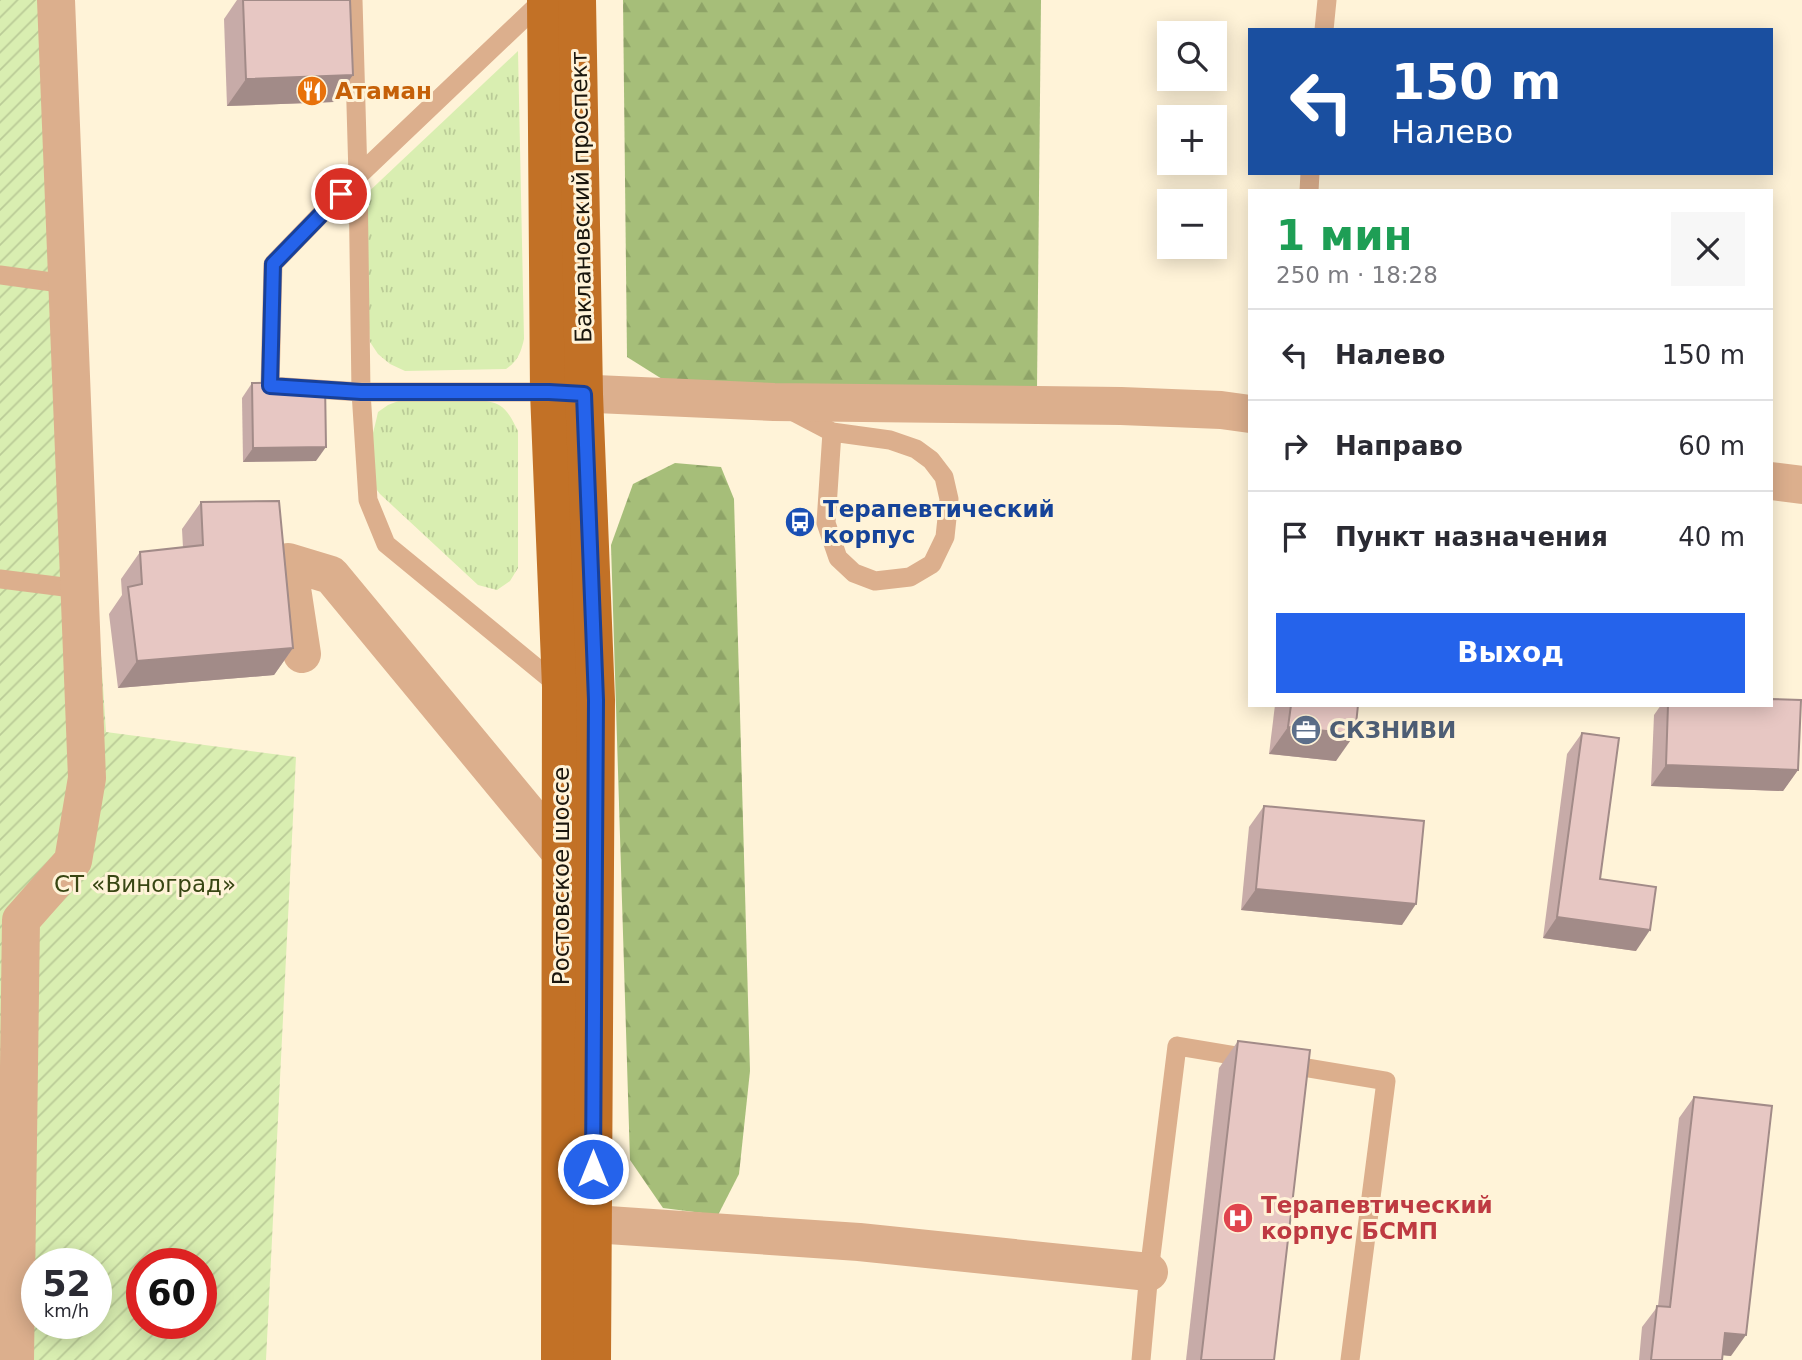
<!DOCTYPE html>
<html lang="ru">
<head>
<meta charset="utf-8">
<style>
	:root { --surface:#fff; --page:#f7f7f7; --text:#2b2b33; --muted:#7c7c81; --line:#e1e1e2; --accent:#2563eb }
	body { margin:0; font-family:"DejaVu Sans",sans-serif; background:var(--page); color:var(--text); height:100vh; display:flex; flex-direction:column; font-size:26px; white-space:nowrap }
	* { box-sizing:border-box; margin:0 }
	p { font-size:23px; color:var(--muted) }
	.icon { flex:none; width:38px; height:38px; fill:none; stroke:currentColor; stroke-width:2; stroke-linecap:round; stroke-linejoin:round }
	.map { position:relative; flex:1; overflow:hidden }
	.details { position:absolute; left:1248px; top:189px; width:525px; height:518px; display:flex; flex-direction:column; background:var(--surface); border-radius:0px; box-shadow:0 4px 18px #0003 }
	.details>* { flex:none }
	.guide { position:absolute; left:1248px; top:28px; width:525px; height:147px; border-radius:0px; box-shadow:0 4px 18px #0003; background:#1a4fa0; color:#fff; overflow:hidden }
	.tools { position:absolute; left:1157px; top:21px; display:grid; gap:14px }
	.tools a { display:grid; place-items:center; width:70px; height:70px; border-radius:0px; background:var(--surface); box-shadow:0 4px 18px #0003; font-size:35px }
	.speed { position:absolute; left:21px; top:1248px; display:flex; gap:14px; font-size:35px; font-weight:700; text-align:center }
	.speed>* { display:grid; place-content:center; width:91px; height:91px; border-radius:50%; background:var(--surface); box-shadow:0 4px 18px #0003; line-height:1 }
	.speed small { font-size:18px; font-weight:400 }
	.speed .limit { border:10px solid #d22; background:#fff; color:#111 }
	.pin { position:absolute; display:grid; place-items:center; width:60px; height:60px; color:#fff; margin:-30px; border:4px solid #fff; border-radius:50%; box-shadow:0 2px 7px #0007 }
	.me { position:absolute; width:77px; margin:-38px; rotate:0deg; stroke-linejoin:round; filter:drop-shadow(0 0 5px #0008) }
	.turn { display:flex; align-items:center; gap:24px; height:147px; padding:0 28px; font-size:32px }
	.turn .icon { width:91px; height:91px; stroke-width:2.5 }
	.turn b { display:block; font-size:49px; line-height:60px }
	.round { display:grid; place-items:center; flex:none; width:74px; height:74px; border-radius:0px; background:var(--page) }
	.summary { display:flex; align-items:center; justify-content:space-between; height:119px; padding:0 28px }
	h1 { font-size:42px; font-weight:700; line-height:52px; color:#1e9e55 }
	.button { display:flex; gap:14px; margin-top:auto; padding:14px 28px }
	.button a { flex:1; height:80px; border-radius:0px; background:var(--accent); color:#fff; font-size:28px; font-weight:700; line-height:80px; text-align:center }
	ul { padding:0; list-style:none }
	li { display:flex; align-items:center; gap:21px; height:91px; padding:0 28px; border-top:2px solid var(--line) }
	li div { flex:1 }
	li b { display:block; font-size:26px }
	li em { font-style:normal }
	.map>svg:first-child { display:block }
</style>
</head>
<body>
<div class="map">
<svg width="1802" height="1360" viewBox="0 0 1802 1360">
	<defs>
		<pattern id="grass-tufts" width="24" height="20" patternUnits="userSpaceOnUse" patternTransform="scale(1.75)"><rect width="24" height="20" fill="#d9eeb1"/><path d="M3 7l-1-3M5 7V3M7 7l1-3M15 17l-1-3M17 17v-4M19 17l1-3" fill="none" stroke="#bacb97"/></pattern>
		<pattern id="forest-firs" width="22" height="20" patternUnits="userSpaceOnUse" patternTransform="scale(1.75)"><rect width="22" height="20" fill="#a6be79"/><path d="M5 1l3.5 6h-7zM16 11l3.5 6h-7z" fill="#8ea367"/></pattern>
		<pattern id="garden-furrows" width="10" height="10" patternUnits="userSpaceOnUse" patternTransform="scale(1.75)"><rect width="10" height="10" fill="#d9eeb1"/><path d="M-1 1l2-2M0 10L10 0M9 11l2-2" fill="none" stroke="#bacb97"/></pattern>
	</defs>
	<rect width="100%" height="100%" fill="#fff3d8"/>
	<g fill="url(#grass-tufts)">
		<path d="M518,51L524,339C521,352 518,361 506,369L405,371L390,364L378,354L370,342L361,209L363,197Z"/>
		<path d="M401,400C423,400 482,395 499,405C509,411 513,422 518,431V568L510,581L497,590L478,585L380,494C359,468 372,442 378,412L388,405Z"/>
	</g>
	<g fill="url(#forest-firs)">
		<polygon points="623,0 1041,0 1037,389 678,389 627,357"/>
		<polygon points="675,463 721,467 734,499 750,1071 739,1174 718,1215 663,1208 630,1160 611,545 633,484"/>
	</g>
	<path fill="url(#garden-furrows)" fill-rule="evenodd" d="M0,0H70L92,518L106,732L296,757L266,1360H0ZM37,1264H96V1323H37ZM142,1264H201V1323H142Z"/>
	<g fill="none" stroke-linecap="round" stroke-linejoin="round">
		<g stroke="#dcaf8d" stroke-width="19">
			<polyline points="353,0 358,176 273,264 270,386 361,392 549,392"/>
			<polyline points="543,0 358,176 361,392 368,500 386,544 560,687"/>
			<polyline points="1324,30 1327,0"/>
			<polyline points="1309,191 1310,173"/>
			<polyline points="0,275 67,284"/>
			<polyline points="792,411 832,432 890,440 916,449 931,460 944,477 949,499 945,537 932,564 910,577 875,581 854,573 838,558 826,523 832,432"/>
			<polyline points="0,579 80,589"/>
			<polyline points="1284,1064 1386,1081 1350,1360"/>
			<polyline points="1141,1360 1149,1272 1177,1046 1255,1059"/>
		</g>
		<g stroke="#dcaf8d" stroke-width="38">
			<polyline points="551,392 774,402 1121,406 1221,410 1250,414"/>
			<polyline points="1771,481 1802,485"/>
			<polyline points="302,654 288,562 331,575 561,853"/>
			<polyline points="593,1224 859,1242 1149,1272"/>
			<polyline points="15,1360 21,920 73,861 87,778 56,0"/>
		</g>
		<g stroke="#c27126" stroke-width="38">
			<polyline points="546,0 549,392 561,687 560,1360"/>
			<polyline points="577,0 584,394 596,700 592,1360"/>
		</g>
	</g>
	<g fill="#c7aba8">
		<polygon points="237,0 350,0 334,102 227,106 224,19"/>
		<polygon points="252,383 316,461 243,462 242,398"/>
		<polygon points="201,502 293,648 274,675 118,688 109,614 122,595 121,579 140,552 183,548 182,529"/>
		<polygon points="1275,705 1358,705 1336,761 1269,754"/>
		<polygon points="1661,705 1771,705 1798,770 1783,791 1651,786 1654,715"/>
		<polygon points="1582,733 1600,879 1636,951 1543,938 1567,754"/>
		<polygon points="1264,806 1402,925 1241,910 1249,827"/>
		<polygon points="1238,1041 1274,1360 1186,1360 1219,1068"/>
		<polygon points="1694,1097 1731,1356 1723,1355 1722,1360 1639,1360 1642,1327 1658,1306 1679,1118"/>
	</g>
	<g fill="#a28b88">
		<polygon points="353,75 334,102 227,106 246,79"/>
		<polygon points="326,447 316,461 243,462 253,448"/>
		<polygon points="293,648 274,675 118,688 137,661"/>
		<polygon points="1288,727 1355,734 1336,761 1269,754"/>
		<polygon points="1666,765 1798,770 1783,791 1651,786"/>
		<polygon points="1256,889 1416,904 1402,925 1241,910"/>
		<polygon points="1557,917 1650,930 1636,951 1543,938"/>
		<polygon points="1725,1333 1746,1335 1731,1356 1710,1354"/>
	</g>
	<g fill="#e7c7c3" stroke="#a28b88" stroke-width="2">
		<polygon points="243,0 350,0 353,75 246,79"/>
		<polygon points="325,382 326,447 253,448 252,383"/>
		<polygon points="279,501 293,648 137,661 128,587 142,584 140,552 203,545 201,502"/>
		<polygon points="1771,699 1801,700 1798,770 1666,765 1668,705 1771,705"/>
		<polygon points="1291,705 1358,705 1355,734 1288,727"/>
		<polygon points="1582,733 1619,738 1600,879 1656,887 1650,930 1557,917"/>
		<polygon points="1264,806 1424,821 1416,904 1256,889"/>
		<polygon points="1238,1041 1310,1050 1274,1360 1201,1360"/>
		<polygon points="1694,1097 1772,1106 1746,1335 1725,1333 1722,1360 1651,1360 1657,1306 1670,1307"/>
	</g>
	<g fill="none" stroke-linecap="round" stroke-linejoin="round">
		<g stroke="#184099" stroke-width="18">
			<polyline id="route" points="341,194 273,264 270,386 361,392 549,392 584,394 596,700 593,1169"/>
		</g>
		<use href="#route" stroke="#2563eb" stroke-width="12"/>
	</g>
	<defs>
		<g id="restaurant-disc" transform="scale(1.575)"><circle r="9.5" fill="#e8710a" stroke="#fff3d8"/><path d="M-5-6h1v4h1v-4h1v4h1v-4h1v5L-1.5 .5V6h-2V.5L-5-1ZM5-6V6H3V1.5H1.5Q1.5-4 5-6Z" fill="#fff"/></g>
		<g id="bus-disc" transform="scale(1.575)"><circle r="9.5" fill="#1a4fb4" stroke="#fff3d8"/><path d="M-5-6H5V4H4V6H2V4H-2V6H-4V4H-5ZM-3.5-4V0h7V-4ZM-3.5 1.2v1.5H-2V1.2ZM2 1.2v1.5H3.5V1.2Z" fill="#fff"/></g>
		<g id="office-disc" transform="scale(1.575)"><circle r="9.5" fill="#5c6f8a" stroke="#fff3d8"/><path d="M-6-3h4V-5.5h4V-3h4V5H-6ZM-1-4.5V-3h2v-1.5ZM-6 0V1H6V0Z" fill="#fff"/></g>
		<g id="hospital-disc" transform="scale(1.575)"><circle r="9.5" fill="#e0444e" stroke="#fff3d8"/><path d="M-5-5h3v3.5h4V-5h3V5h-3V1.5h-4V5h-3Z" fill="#fff"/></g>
	</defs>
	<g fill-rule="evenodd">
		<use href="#restaurant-disc" x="312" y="91"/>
		<use href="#bus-disc" x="800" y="522"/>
		<use href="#office-disc" x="1306" y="730"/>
		<use href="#hospital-disc" x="1238" y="1218"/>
	</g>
	<g text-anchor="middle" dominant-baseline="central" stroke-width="6" stroke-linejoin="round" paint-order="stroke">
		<g font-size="23" font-weight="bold" fill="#c56008" stroke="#fff3d8" text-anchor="start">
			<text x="335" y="91">Атаман</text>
		</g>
		<g font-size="23" fill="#1a160d" stroke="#fff3d8">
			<text transform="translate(581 197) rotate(-91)">Баклановский проспект</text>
			<text transform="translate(561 876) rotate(-90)">Ростовское шоссе</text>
		</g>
		<g font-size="23" font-weight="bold" fill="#164399" stroke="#fff3d8" text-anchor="start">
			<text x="823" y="509">Терапевтический<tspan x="823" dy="26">корпус</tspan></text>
		</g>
		<g font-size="23" font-weight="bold" fill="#4e5e75" stroke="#fff3d8" text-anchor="start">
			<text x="1329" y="730">СКЗНИВИ</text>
		</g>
		<g font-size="23" fill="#384613" stroke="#fff3d8">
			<text x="145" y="884">СТ «Виноград»</text>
		</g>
		<g font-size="23" font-weight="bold" fill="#be3a42" stroke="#fff3d8" text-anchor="start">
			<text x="1261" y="1205">Терапевтический<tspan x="1261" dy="26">корпус БСМП</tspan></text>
		</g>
	</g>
</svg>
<div class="tools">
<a><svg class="icon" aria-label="search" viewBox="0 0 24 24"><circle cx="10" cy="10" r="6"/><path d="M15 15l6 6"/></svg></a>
<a>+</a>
<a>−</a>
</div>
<div class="speed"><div>52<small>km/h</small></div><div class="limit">60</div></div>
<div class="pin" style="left:341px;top:194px;background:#d93025"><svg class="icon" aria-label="arrive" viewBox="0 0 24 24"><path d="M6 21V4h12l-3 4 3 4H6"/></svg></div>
<svg class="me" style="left:593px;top:1169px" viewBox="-20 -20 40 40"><circle r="17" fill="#2563eb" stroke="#fff" stroke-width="3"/><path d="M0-11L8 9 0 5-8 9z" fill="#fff"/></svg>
<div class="guide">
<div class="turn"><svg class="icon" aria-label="left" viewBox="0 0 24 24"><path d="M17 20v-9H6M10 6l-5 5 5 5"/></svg><div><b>150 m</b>Налево</div></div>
</div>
<section class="details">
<div class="summary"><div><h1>1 мин</h1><p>250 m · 18:28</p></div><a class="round"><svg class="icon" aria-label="close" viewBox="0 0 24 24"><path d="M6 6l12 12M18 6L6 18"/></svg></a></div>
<ul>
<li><svg class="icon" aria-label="left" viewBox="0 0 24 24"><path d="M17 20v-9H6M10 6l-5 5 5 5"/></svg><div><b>Налево</b></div><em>150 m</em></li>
<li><svg class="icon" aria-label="right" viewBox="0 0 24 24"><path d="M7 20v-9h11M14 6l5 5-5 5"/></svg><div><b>Направо</b></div><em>60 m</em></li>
<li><svg class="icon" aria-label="arrive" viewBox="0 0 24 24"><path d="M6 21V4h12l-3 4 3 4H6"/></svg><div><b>Пункт назначения</b></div><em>40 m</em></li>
</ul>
<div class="button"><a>Выход</a></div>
</section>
</div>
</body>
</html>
